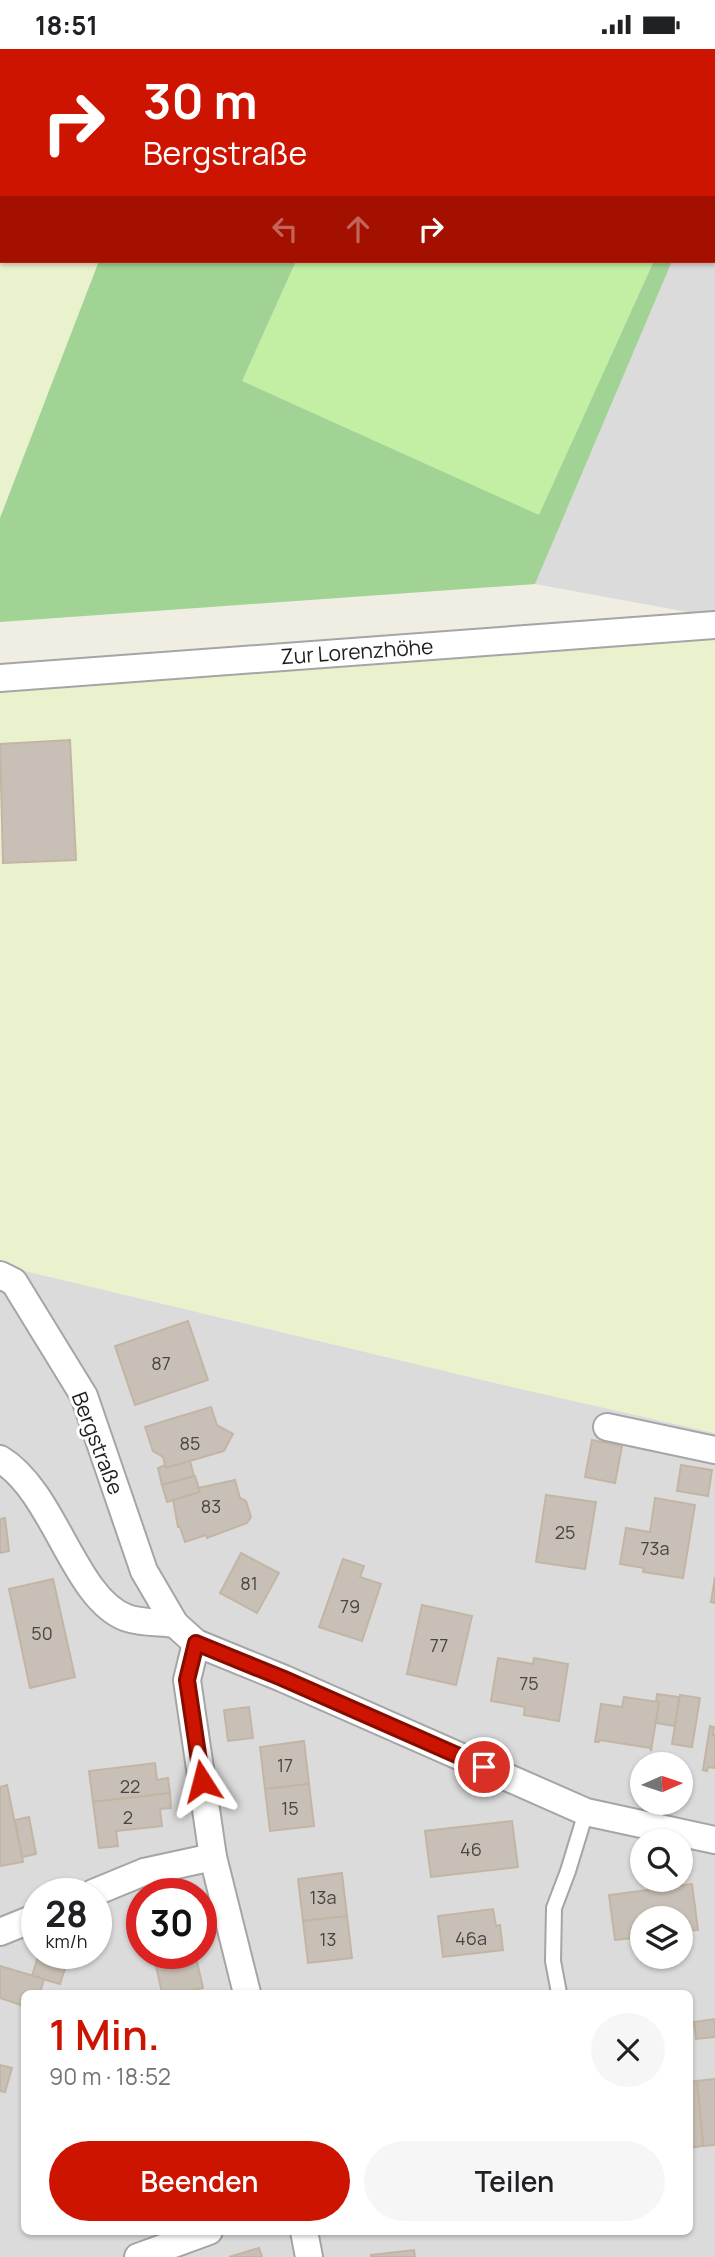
<!DOCTYPE html>
<html lang="de">
<head>
<meta charset="utf-8">
<style>
	:root { --surface:#fff; --page:#f6f6f6; --text:#202124; --muted:#757577; --accent:#cc1400 }
	body { margin:0; font-family:Manrope,sans-serif; background:var(--page); color:var(--text); height:100vh; display:flex; flex-direction:column; font-size:26px; white-space:nowrap }
	* { box-sizing:border-box; margin:0 }
	p { font-size:23px; color:var(--muted) }
	.icon { flex:none; width:38px; height:38px; fill:none; stroke:currentColor; stroke-width:2; stroke-linecap:round; stroke-linejoin:round }
	.map { position:relative; flex:1; overflow:hidden }
	.drawer { position:absolute; left:21px; top:1941px; width:672px; height:245px; display:flex; flex-direction:column; background:var(--surface); border-radius:10px; box-shadow:0 2px 5px #0004 }
	.drawer>* { flex:none }
	.banner { position:absolute; left:0px; top:0px; width:716px; height:214px; box-shadow:0 2px 5px #0004; background:#cc1400; color:#fff; overflow:hidden }
	.needle { width:46px; rotate:87deg }
	.controls { position:absolute; left:630px; top:1703px; display:grid; gap:14px }
	.controls a { display:grid; place-items:center; width:63px; height:63px; border-radius:50%; background:var(--surface); box-shadow:0 2px 5px #0004; font-size:35px }
	.speed { position:absolute; left:21px; top:1829px; display:flex; gap:14px; font-size:35px; font-weight:700; text-align:center }
	.speed>* { display:grid; place-content:center; width:91px; height:91px; border-radius:50%; background:var(--surface); box-shadow:0 2px 5px #0004; line-height:1 }
	.speed small { font-size:18px; font-weight:400 }
	.speed .limit { border:10px solid #d22; background:#fff; color:#111 }
	.pin { position:absolute; display:grid; place-items:center; width:60px; height:60px; color:#fff; margin:-30px; border:4px solid #fff; border-radius:50%; box-shadow:0 2px 7px #0007 }
	.me { position:absolute; width:77px; margin:-38px; rotate:351deg; stroke-linejoin:round; filter:drop-shadow(0 0 5px #0008) }
	.turn { display:flex; align-items:center; gap:24px; height:147px; padding:0 28px; font-size:32px }
	.turn .icon { width:91px; height:91px; stroke-width:2.5 }
	.turn b { display:block; font-size:49px; line-height:60px }
	.lanes { display:flex; align-items:center; height:66px; padding:0 28px; background:#0003; justify-content:center; gap:35px; direction:ltr }
	.lanes .off { opacity:.35 }
	.round { display:grid; place-items:center; flex:none; width:74px; height:74px; border-radius:37px; background:var(--page) }
	.overview { display:flex; align-items:center; justify-content:space-between; height:119px; padding:0 28px }
	h1 { font-size:42px; font-weight:600; line-height:52px; color:var(--accent) }
	.action { display:flex; gap:14px; margin-top:auto; padding:14px 28px }
	.action a { flex:1; height:80px; border-radius:42px; background:var(--accent); color:#fff; font-size:28px; font-weight:600; line-height:80px; text-align:center }
	.action a+a { background:var(--page); color:var(--text) }
	.status { display:flex; justify-content:space-between; align-items:center; height:49px; padding:0 35px; background:var(--surface); direction:ltr }
	.status svg { height:19px; fill:currentColor }
	.map>svg:first-child { display:block }
</style>
</head>
<body>
<div class="status"><b>18:51</b><svg viewBox="0 0 49 12"><path d="M0 12V9h3v3zM5 12V6h3v6zM10 12V3h3v9zM15 12V0h3v12zM26 1h20v11H26zM47 4h2v5h-2z"/></svg></div>
<div class="map">
<svg width="715" height="2208" viewBox="0 0 715 2208">
	<rect width="100%" height="100%" fill="#f0ede3"/>
	<g fill="#dcdbdb" fill-rule="evenodd">
		<polygon points="219,0 715,0 715,568 535,535 0,566 131,212 714,212 714,2 218,2"/>
		<path d="M0,1216L504,1336L715,1384V2208H0ZM642,1715H681V1754H642ZM642,1792H681V1830H642ZM37,1844H96V1904H37ZM142,1844H201V1904H142ZM642,1869H681V1908H642ZM24,1944H690V2182H24Z"/>
	</g>
	<g fill="#eaf1cd">
		<polygon points="0,0 181,0 2,2 2,212 99,212 0,469"/>
		<polygon points="715,577 715,1384 504,1336 0,1216 0,627"/>
	</g>
	<g fill="#c2efa4">
		<polygon points="391,0 715,0 715,76 714,78 714,2 390,2"/>
		<polygon points="296,212 654,212 539,467 242,332"/>
	</g>
	<g fill="#a0d394">
		<polygon points="181,0 391,0 181,2"/>
		<polygon points="99,212 296,212 242,332 539,466 654,212 672,212 535,535 0,573 0,469"/>
	</g>
	<g fill="#c8c0b6" stroke="#c3b5a4" stroke-width="2">
		<polygon points="70,691 76,811 3,814 0,695"/>
		<polygon points="188,1272 208,1331 135,1356 115,1297"/>
		<polygon points="211,1358 217,1376 233,1385 224,1402 166,1419 163,1408 153,1402 145,1378"/>
		<polygon points="592,1391 622,1397 615,1434 585,1428"/>
		<polygon points="190,1412 194,1427 162,1436 158,1419 165,1416 166,1419"/>
		<polygon points="681,1416 712,1421 708,1447 677,1442"/>
		<polygon points="195,1427 200,1443 167,1453 162,1436"/>
		<polygon points="235,1431 240,1449 246,1452 251,1468 247,1474 207,1489 206,1486 185,1493 180,1478 178,1478 173,1451 200,1443 198,1439"/>
		<polygon points="546,1446 596,1453 585,1520 536,1513"/>
		<polygon points="655,1449 695,1456 683,1529 643,1523 644,1519 620,1515 626,1479 650,1483"/>
		<polygon points="5,1469 9,1502 0,1504 0,1470"/>
		<polygon points="241,1504 279,1524 257,1564 220,1544"/>
		<polygon points="343,1510 364,1517 360,1528 381,1535 362,1592 319,1578"/>
		<polygon points="715,1528 715,1554 711,1553"/>
		<polygon points="53,1530 75,1628 30,1639 9,1540"/>
		<polygon points="422,1556 472,1567 456,1636 407,1625"/>
		<polygon points="498,1609 533,1615 534,1609 568,1615 559,1672 524,1666 525,1658 491,1652"/>
		<polygon points="657,1645 679,1648 675,1677 656,1674 659,1653 656,1653"/>
		<polygon points="680,1646 700,1649 692,1698 672,1695"/>
		<polygon points="624,1648 659,1653 651,1702 650,1699 600,1691 599,1693 595,1693 601,1655 622,1658"/>
		<polygon points="249,1658 253,1689 228,1692 224,1661"/>
		<polygon points="710,1677 714,1678 713,1686 715,1686 715,1719 708,1718 707,1722 703,1721"/>
		<polygon points="304,1692 309,1735 265,1740 260,1698"/>
		<polygon points="155,1714 157,1731 168,1729 170,1744 93,1753 89,1722"/>
		<polygon points="309,1735 314,1777 270,1782 265,1740"/>
		<polygon points="7,1736 23,1813 0,1817 0,1738"/>
		<polygon points="170,1744 171,1759 160,1760 162,1777 116,1782 118,1797 99,1799 93,1753"/>
		<polygon points="29,1768 36,1805 22,1808 15,1771"/>
		<polygon points="512,1772 518,1818 431,1828 425,1782"/>
		<polygon points="342,1824 347,1867 303,1872 298,1830"/>
		<polygon points="692,1835 698,1881 681,1883 681,1869 642,1869 642,1888 615,1891 609,1846"/>
		<polygon points="493,1860 496,1877 500,1876 503,1901 443,1908 438,1867"/>
		<polygon points="347,1867 352,1909 308,1914 303,1872"/>
		<polygon points="142,1878 142,1903 138,1904 133,1880"/>
		<polygon points="39,1904 60,1904 69,1907 60,1935 32,1927"/>
		<polygon points="153,1904 195,1904 203,1939 177,1944 162,1944"/>
		<polygon points="0,1917 44,1930 40,1944 24,1944 24,1957 0,1949"/>
		<polygon points="715,1970 715,1988 696,1990 694,1973"/>
		<polygon points="0,2016 12,2019 5,2043 0,2042"/>
		<polygon points="715,2030 715,2096 703,2097 697,2032"/>
		<polygon points="697,2032 703,2097 690,2099 690,2033"/>
		<polygon points="259,2199 262,2208 229,2208"/>
		<polygon points="414,2201 415,2208 371,2208 371,2206"/>
	</g>
	<g fill="none" stroke-linecap="round" stroke-linejoin="round">
		<g stroke="#a5a5a5" stroke-width="18">
			<polyline id="service" points="559,1944 553,1912 554,1859 568,1822 586,1763"/>
		</g>
		<g stroke="#a5a5a5" stroke-width="30">
			<g id="minor">
				<polyline points="0,629 715,576"/>
				<polyline points="0,1226 14,1233 84,1347 144,1522 175,1575 196,1594 282,1629 586,1763 715,1791"/>
				<polyline points="607,1378 715,1401"/>
				<path d="M0,1410C55,1443 74,1550 127,1569C141,1574 160,1573 175,1575"/>
				<polyline points="196,1594 187,1631 213,1808 247,1944"/>
				<polyline points="93,1844 144,1823 213,1808"/>
				<polyline points="0,1883 37,1868"/>
				<polyline points="304,2182 309,2208"/>
				<polyline points="138,2208 209,2182"/>
			</g>
		</g>
		<use href="#service" stroke="#fff" stroke-width="14"/>
		<use href="#minor" stroke="#fff" stroke-width="26"/>
	</g>
	<g fill="none" stroke-linecap="round" stroke-linejoin="round">
		<g stroke="#850d00" stroke-width="18">
			<polyline id="route" points="202,1732 187,1631 196,1594 282,1629 484,1718"/>
		</g>
		<use href="#route" stroke="#cc1400" stroke-width="12"/>
	</g>
	<g text-anchor="middle" dominant-baseline="central" stroke-width="6" stroke-linejoin="round" paint-order="stroke">
		<g font-size="18" fill="#484644">
			<text x="161" y="1314">87</text>
			<text x="190" y="1394">85</text>
			<text x="211" y="1457">83</text>
			<text x="565" y="1483">25</text>
			<text x="655" y="1499">73a</text>
			<text x="249" y="1534">81</text>
			<text x="350" y="1557">79</text>
			<text x="42" y="1584">50</text>
			<text x="439" y="1596">77</text>
			<text x="529" y="1634">75</text>
			<text x="285" y="1716">17</text>
			<text x="130" y="1737">22</text>
			<text x="290" y="1759">15</text>
			<text x="128" y="1768">2</text>
			<text x="471" y="1800">46</text>
			<text x="323" y="1848">13a</text>
			<text x="471" y="1889">46a</text>
			<text x="328" y="1890">13</text>
		</g>
		<g font-size="21" fill="#1e1e1e" stroke="#fff">
			<text transform="translate(357 602) rotate(-4)">Zur Lorenzhöhe</text>
			<text transform="translate(98 1394) rotate(69)">Bergstraße</text>
		</g>
	</g>
</svg>
<div class="controls">
<a><svg class="needle" viewBox="-14 -14 28 28"><path d="M0-13l5 13h-10z" fill="#e53935"/><path d="M0 13l5-13h-10z" fill="#757577"/></svg></a>
<a><svg class="icon" aria-label="search" viewBox="0 0 24 24"><circle cx="10" cy="10" r="6"/><path d="M15 15l6 6"/></svg></a>
<a><svg class="icon" aria-label="layers" viewBox="0 0 24 24"><path d="M12 4l9 5-9 5-9-5zM3 14l9 5 9-5"/></svg></a>
</div>
<div class="speed"><div>28<small>km/h</small></div><div class="limit">30</div></div>
<div class="pin" style="left:484px;top:1718px;background:#d93025"><svg class="icon" aria-label="arrive" viewBox="0 0 24 24"><path d="M6 21V4h12l-3 4 3 4H6"/></svg></div>
<svg class="me" style="left:202px;top:1732px" viewBox="-20 -20 40 40"><path d="M0-17L14 15 0 8-14 15z" fill="#cc1400" stroke="#fff" stroke-width="4"/></svg>
<div class="banner">
<div class="turn"><svg class="icon" aria-label="right" viewBox="0 0 24 24"><path d="M7 20v-9h11M14 6l5 5-5 5"/></svg><div><b>30 m</b>Bergstraße</div></div>
<div class="lanes"><svg class="icon off" aria-label="left" viewBox="0 0 24 24"><path d="M17 20v-9H6M10 6l-5 5 5 5"/></svg><svg class="icon off" aria-label="ahead" viewBox="0 0 24 24"><path d="M12 20V5M6 11l6-6 6 6"/></svg><svg class="icon" aria-label="right" viewBox="0 0 24 24"><path d="M7 20v-9h11M14 6l5 5-5 5"/></svg></div>
</div>
<section class="drawer">
<div class="overview"><div><h1>1 Min.</h1><p>90 m · 18:52</p></div><a class="round"><svg class="icon" aria-label="close" viewBox="0 0 24 24"><path d="M6 6l12 12M18 6L6 18"/></svg></a></div>
<div class="action"><a>Beenden</a><a>Teilen</a></div>
</section>
</div>
</body>
</html>
